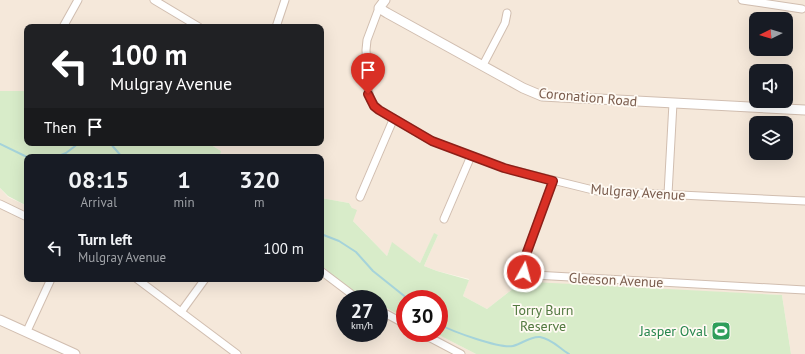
<!DOCTYPE html>
<html lang="en">
<head>
<meta charset="utf-8">
<style>
	:root { --surface:#171b24; --page:#242831; --text:#f1f3f6; --muted:#9ea1a6 }
	body { margin:0; font-family:"PT Sans",sans-serif; background:var(--page); color:var(--text); height:100vh; display:flex; flex-direction:column; font-size:15px; white-space:nowrap }
	* { box-sizing:border-box; margin:0 }
	p { font-size:13px; color:var(--muted) }
	.icon { flex:none; width:22px; height:22px; fill:none; stroke:currentColor; stroke-width:2; stroke-linecap:round; stroke-linejoin:round }
	.map { position:relative; flex:1; overflow:hidden }
	.details { position:absolute; left:24px; top:154px; width:300px; height:128px; display:flex; flex-direction:column; background:var(--surface); border-radius:8px; box-shadow:0 4px 16px #0002 }
	.details>* { flex:none }
	.guide { position:absolute; left:24px; top:24px; width:300px; height:122px; border-radius:8px; box-shadow:0 4px 16px #0002; background:#202124; color:#fff; overflow:hidden }
	.needle { width:26px; rotate:265deg }
	.fabs { position:absolute; left:749px; top:12px; display:grid; gap:8px }
	.fabs a { display:grid; place-items:center; width:44px; height:44px; border-radius:8px; background:var(--surface); box-shadow:0 4px 16px #0002; font-size:20px }
	.speed { position:absolute; left:336px; top:290px; display:flex; gap:8px; font-size:20px; font-weight:700; text-align:center }
	.speed>* { display:grid; place-content:center; width:52px; height:52px; border-radius:50%; background:var(--surface); box-shadow:0 4px 16px #0002; line-height:1 }
	.speed small { font-size:10px; font-weight:400 }
	.speed .limit { border:6px solid #d22; background:#fff; color:#111 }
	.pin { position:absolute; display:grid; place-items:center; width:34px; height:34px; color:#fff; margin:-41px -17px; border-radius:50% 50% 50% 0; rotate:-45deg; box-shadow:0 0 4px #0007 }
	.pin .icon { rotate:45deg }
	.me { position:absolute; width:44px; margin:-22px; rotate:7deg; stroke-linejoin:round; filter:drop-shadow(0 0 3px #0008) }
	.turn { display:flex; align-items:center; gap:14px; height:84px; padding:0 20px; font-size:18px }
	.turn .icon { width:52px; height:52px; stroke-width:2.5 }
	.turn b { display:block; font-size:28px; line-height:34px }
	.then { display:flex; align-items:center; height:38px; padding:0 20px; background:#0003; gap:8px; font-size:15px }
	.eta { display:flex; justify-content:space-evenly; align-items:center; height:68px; text-align:center }
	.eta b { font-size:24px; font-weight:600; line-height:28px }
	ul { padding:0; list-style:none }
	li { display:flex; align-items:center; gap:12px; height:52px; padding:0 20px }
	li div { flex:1 }
	li b { display:block; font-size:15px }
	li em { font-style:normal }
	.map>svg:first-child { display:block }
</style>
</head>
<body>
<div class="map">
<svg width="805" height="354" viewBox="0 0 805 354">
	<rect width="100%" height="100%" fill="#fdf6ec"/>
	<g fill="#f5e8da" fill-rule="evenodd">
		<path d="M0,0H805V354H791L782,295L529,283L520,289L514,288L487,309L463,296L469,279L437,271L424,266L438,235L434,234L420,263L392,243L387,256L353,221L352,208L349,203L321,198L323,182L321,181V157H220L221,151L208,143H321V27H27V91H0ZM756,19H786V49H756ZM756,71H786V101H756ZM756,123H786V153H756Z"/>
		<polygon points="0,188 8,197 27,206 27,279 321,279 321,266 356,293 368,299 345,299 345,333 379,333 379,304 405,318 405,333 435,333 476,354 0,354"/>
	</g>
	<g fill="#d8ecc9">
		<polygon points="0,91 27,91 27,143 208,143 221,151 220,157 27,157 27,206 8,196 0,188"/>
		<path d="M321,198L349,203L352,208L357,210L353,221L387,256L392,242L420,263L434,233L438,235L424,266L437,271L469,280L463,296L487,309L514,288L520,289L533,282L782,295L791,354H476L435,333H439V299H405V318L379,304V299C356,299 338,279 321,265Z"/>
	</g>
	<g fill="none" stroke-linecap="round" stroke-linejoin="round">
		<g stroke="#a5d3da" stroke-width="2">
			<polyline points="110,143 122,157"/>
			<polyline points="0,144 27,157"/>
			<polyline points="56,157 66,153 79,143"/>
			<polyline points="321,234 339,241 356,252 373,271 408,299"/>
			<path d="M439,324C451,331 500,349 513,346C522,344 530,336 540,337C552,339 559,348 569,354"/>
		</g>
		<g stroke="#d1beb0" stroke-width="9">
			<g id="minor">
				<polyline points="154,0 199,27"/>
				<polyline points="742,0 802,9"/>
				<polyline points="379,8 367,40 366,50 368,89 371,101 379,110 432,141 504,168 597,191 805,201"/>
				<polyline points="63,27 78,0"/>
				<polyline points="276,27 285,0"/>
				<polyline points="483,65 505,23 507,13"/>
				<polyline points="553,181 523,263 524,271 534,275 805,290"/>
				<polyline points="668,194 673,103"/>
				<polyline points="360,197 393,120"/>
				<polyline points="0,204 27,217"/>
				<polyline points="444,219 471,156"/>
				<polyline points="321,271 358,299"/>
				<polyline points="137,279 237,354"/>
				<polyline points="379,310 405,324"/>
				<polyline points="181,312 205,279"/>
				<polyline points="27,331 51,279"/>
				<polyline points="421,333 461,354"/>
			</g>
		</g>
		<g stroke="#d1beb0" stroke-width="11">
			<g id="tertiary">
				<polyline points="385,0 379,8 387,13 523,88 542,96 805,110"/>
				<polyline points="0,320 75,354"/>
			</g>
		</g>
		<use href="#minor" stroke="#fff" stroke-width="7"/>
		<use href="#tertiary" stroke="#fff" stroke-width="9"/>
	</g>
	<g fill="none" stroke-linecap="round" stroke-linejoin="round">
		<g stroke="#8d1f18" stroke-width="10">
			<polyline id="route" points="368,94 374,106 379,110 432,141 504,168 553,181 523,263 524,272"/>
		</g>
		<use href="#route" stroke="#d93025" stroke-width="7"/>
	</g>
	<defs>
		<g id="stadium-square" transform="scale(1)"><rect x="-9" y="-9" width="18" height="18" rx="4" fill="#2e9e5b" stroke="#fffaf3"/><path d="M0-5a6.5 5 0 1 0 0 10a6.5 5 0 1 0 0-10ZM-3.5-1.8h7v3.6h-7Z" fill="#fff"/></g>
	</defs>
	<g fill-rule="evenodd">
		<use href="#stadium-square" x="721" y="331"/>
	</g>
	<g text-anchor="middle" dominant-baseline="central" stroke-width="3.5" stroke-linejoin="round" paint-order="stroke">
		<g font-size="14" fill="#7a5c4d" stroke="#fffaf3">
			<text transform="translate(588 97) rotate(5)">Coronation Road</text>
			<text transform="translate(638 192) rotate(4)">Mulgray Avenue</text>
			<text transform="translate(616 280) rotate(3)">Gleeson Avenue</text>
		</g>
		<g font-size="14" fill="#537a41" stroke="#fffaf3">
			<text x="543" y="310">Torry Burn<tspan x="543" dy="16">Reserve</tspan></text>
		</g>
		<g font-size="14" fill="#27864d" stroke="#fffaf3" text-anchor="end">
			<text x="707" y="331">Jasper Oval</text>
		</g>
	</g>
</svg>
<div class="fabs">
<a><svg class="needle" viewBox="-14 -14 28 28"><path d="M0-13l5 13h-10z" fill="#e53935"/><path d="M0 13l5-13h-10z" fill="#9ea1a6"/></svg></a>
<a><svg class="icon" aria-label="sound" viewBox="0 0 24 24"><path d="M4 9h4l5-4v14l-5-4H4zM17 9q2 3 0 6"/></svg></a>
<a><svg class="icon" aria-label="layers" viewBox="0 0 24 24"><path d="M12 4l9 5-9 5-9-5zM3 14l9 5 9-5"/></svg></a>
</div>
<div class="speed"><div>27<small>km/h</small></div><div class="limit">30</div></div>
<div class="pin" style="left:368px;top:94px;background:#d93025"><svg class="icon" aria-label="arrive" viewBox="0 0 24 24"><path d="M6 21V4h12l-3 4 3 4H6"/></svg></div>
<svg class="me" style="left:524px;top:272px" viewBox="-20 -20 40 40"><circle r="17" fill="#d93025" stroke="#fff" stroke-width="3"/><path d="M0-11L8 9 0 5-8 9z" fill="#fff"/></svg>
<div class="guide">
<div class="turn"><svg class="icon" aria-label="left" viewBox="0 0 24 24"><path d="M17 20v-9H6M10 6l-5 5 5 5"/></svg><div><b>100 m</b>Mulgray Avenue</div></div>
<div class="then">Then<svg class="icon" aria-label="arrive" viewBox="0 0 24 24"><path d="M6 21V4h12l-3 4 3 4H6"/></svg></div>
</div>
<section class="details">
<div class="eta">
<div><b>08:15</b><p>Arrival</p></div>
<div><b>1</b><p>min</p></div>
<div><b>320</b><p>m</p></div>
</div>
<ul>
<li><svg class="icon" aria-label="left" viewBox="0 0 24 24"><path d="M17 20v-9H6M10 6l-5 5 5 5"/></svg><div><b>Turn left</b><p>Mulgray Avenue</p></div><em>100 m</em></li>
</ul>
</section>
</div>
</body>
</html>
